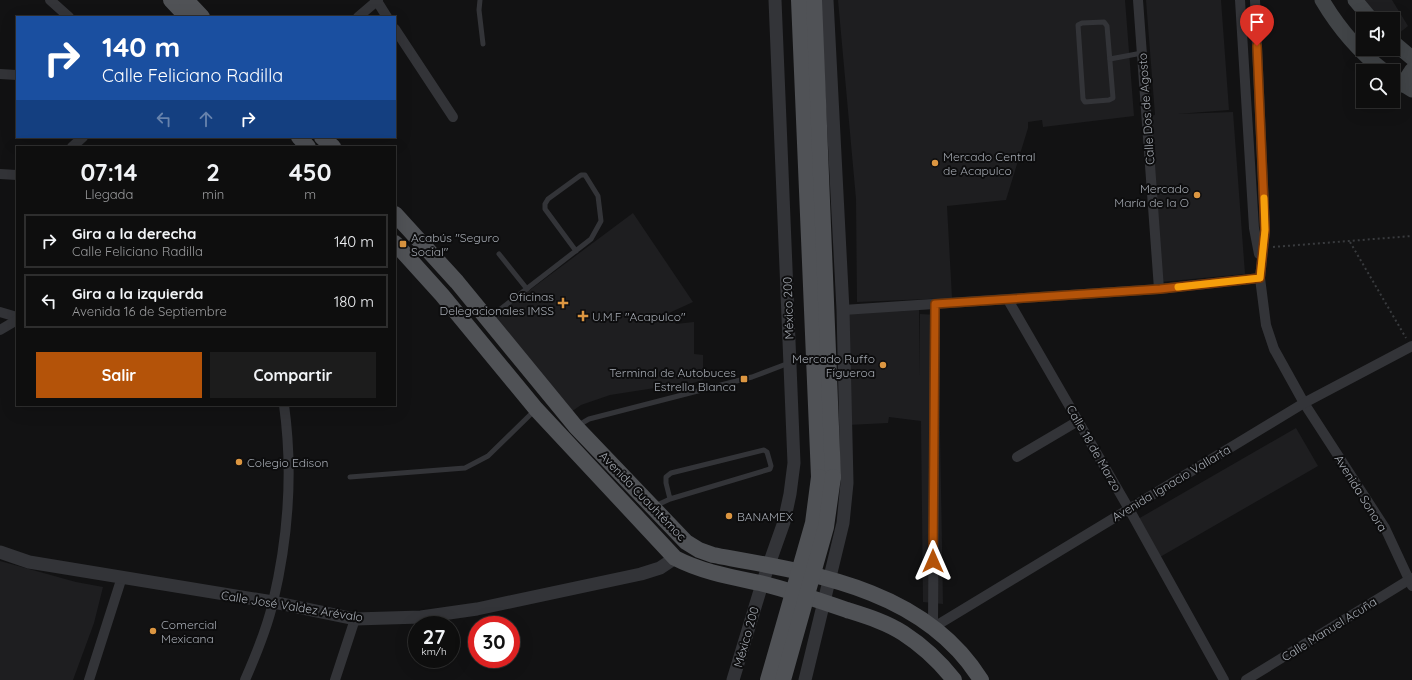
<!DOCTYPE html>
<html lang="es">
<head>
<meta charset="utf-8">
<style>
	:root { --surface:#0e0e0e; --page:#1c1c1c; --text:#f1f3f6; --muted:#9b9c9e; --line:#2e2e2e; --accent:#b45309 }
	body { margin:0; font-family:Quicksand,sans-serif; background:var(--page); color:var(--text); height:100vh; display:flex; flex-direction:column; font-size:15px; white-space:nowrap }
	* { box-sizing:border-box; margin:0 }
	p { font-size:13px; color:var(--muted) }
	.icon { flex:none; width:22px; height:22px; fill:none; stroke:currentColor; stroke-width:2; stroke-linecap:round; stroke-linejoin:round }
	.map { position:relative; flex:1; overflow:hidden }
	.details { position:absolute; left:16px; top:146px; width:380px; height:260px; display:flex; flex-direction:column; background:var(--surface); border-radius:0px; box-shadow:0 4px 16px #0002,0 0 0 1px var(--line) }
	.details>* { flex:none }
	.top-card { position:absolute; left:16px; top:16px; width:380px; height:122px; border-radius:0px; box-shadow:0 4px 16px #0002,0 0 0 1px var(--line); background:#1a4fa0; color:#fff; overflow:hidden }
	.fabs { position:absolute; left:1356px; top:12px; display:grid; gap:8px }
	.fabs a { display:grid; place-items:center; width:44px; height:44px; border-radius:0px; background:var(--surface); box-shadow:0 4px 16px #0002,0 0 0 1px var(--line); font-size:20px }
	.speed { position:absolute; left:408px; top:616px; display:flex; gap:8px; font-size:20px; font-weight:700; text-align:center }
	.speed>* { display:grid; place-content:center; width:52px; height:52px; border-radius:50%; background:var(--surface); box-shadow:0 4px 16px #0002,0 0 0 1px var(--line); line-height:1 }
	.speed small { font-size:10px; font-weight:400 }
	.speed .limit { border:6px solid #d22; background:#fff; color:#111 }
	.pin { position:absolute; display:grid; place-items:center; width:34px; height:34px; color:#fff; margin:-41px -17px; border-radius:50% 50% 50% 0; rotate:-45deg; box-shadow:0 0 4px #0007 }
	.pin .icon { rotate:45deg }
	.me { position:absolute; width:44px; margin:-22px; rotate:0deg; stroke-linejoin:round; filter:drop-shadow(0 0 3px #0008) }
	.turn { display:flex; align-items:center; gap:14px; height:84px; padding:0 20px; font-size:18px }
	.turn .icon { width:52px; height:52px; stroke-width:2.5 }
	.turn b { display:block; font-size:28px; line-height:34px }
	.lanes { display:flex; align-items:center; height:38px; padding:0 20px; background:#0003; justify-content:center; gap:20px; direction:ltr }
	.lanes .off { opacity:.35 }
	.eta { display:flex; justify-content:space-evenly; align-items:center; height:68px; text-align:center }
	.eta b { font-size:24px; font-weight:700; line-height:28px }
	.action { display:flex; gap:8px; margin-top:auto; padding:8px 20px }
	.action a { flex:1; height:46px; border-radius:0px; background:var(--accent); color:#fff; font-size:16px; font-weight:700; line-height:46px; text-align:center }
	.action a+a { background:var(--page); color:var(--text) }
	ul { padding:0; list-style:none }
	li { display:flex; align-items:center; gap:12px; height:54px; margin:0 8px 6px; padding:0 12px; border:2px solid var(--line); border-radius:0px }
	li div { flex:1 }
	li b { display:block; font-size:15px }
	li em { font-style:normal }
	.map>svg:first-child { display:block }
</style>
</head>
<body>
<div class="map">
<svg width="1412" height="680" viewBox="0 0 1412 680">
	<rect width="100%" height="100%" fill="#121213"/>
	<g fill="#1e1e20">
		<polygon points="838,0 1125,0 1134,116 1043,127 1042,120 1028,122 1028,128 1006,200 947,206 952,298 857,302 856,199"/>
		<polygon points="1146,0 1221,0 1229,110 1177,114 1233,112 1245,274 1161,282 1148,116 1155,115"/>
		<polygon points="1358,0 1392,0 1408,26 1393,38 1393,19 1375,19"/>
		<polygon points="633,213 693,302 669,313 676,324 694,322 694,354 703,355 703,380 676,388 674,385 610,395 581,405 568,414 491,319"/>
		<polygon points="919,309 920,377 920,314 938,315 943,604 923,602 921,421 889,417 888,423 848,425 846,313"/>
		<polygon points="1296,428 1318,466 1160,557 1138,519"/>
		<polygon points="0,561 76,582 103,587 94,623 73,680 0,680"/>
	</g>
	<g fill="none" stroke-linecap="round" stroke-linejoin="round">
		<g stroke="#393b3e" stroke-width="2" stroke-dasharray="2 3" stroke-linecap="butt">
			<polyline points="1350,242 1406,338"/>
			<polyline points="1273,247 1412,236"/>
		</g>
		<g stroke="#333438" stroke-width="5">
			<polyline points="480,0 479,10 483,44"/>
			<polygon points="1104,22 1107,26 1113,98 1109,100 1085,102 1083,99 1078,25 1082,23"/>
			<polyline points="1110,59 1142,53"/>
			<polyline points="499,254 527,289"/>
			<polyline points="489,318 591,239 601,221 598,196 585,175 581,175 548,199 545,204 545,209 576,251"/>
			<polyline points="577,426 589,419 752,377 789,363"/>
			<polyline points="350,477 465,468 488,456 534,411"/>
			<polyline points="655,506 670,499 770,469 771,466 767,452 764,450 671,473 666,477 666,483 670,499"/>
		</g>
		<g stroke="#333438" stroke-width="10">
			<polyline points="50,0 69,17"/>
			<polyline points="1138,0 1159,289"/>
			<polyline points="1240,0 1254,228 1259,254"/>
			<polyline points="1255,0 1265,230 1260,278 1266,325 1274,349 1304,403 1385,528 1412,586"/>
			<polyline points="377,1 387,17"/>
			<polyline points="358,17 378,0"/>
			<polyline points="395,29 453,117"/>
			<polyline points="0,74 17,75"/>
			<polyline points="72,147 83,137"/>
			<polyline points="0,174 17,175"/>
			<polyline points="1008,300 1129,509 1224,680"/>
			<polyline points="843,310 1159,289 1260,278"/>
			<polyline points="0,312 17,317"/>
			<polyline points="0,330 17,320"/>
			<polyline points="1017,457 1078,421"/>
			<polyline points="933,626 935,304"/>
			<polyline points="934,627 1304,403 1412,346"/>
			<polyline points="89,680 122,577"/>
			<path d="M245,680C256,655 267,629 273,602C288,539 293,470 284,405"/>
			<polyline points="335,680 355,619"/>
			<polyline points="1246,680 1412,578"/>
		</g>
		<g stroke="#333438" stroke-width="13">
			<polyline points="0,552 29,562 273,602 355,619 421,617 477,609 641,574 660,568 675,558"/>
			<polyline points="733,680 762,584 784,522 790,494 794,463 775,0"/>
			<polyline points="805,680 843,523 847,483 843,310 827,0"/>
		</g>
		<g stroke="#414447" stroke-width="15">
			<path d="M1322,0C1338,27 1359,52 1384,71"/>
			<polyline points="1355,0 1371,19"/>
			<polyline points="1393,42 1412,58"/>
			<polyline points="1393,78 1412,90"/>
			<polyline points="1402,85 1412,70"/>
		</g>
		<g stroke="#505256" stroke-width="16">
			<polyline points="171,0 187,17"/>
			<polyline points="186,0 202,17"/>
			<polyline points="799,0 819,477"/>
			<polyline points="814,0 833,477"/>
			<polyline points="299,137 308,147"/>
			<polyline points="322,137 333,147"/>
			<path d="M395,214L457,282L576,427L686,542L699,550L713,555C811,573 924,588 981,680"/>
			<path d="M395,243L442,295L536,409L675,558C702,572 731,577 760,583C789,590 818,600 847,610C866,616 886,622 903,633C923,646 940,662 954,680"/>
		</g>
		<g stroke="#505256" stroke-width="16">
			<polyline points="768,680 813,523 819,477"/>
			<polyline points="783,680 826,527 833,477"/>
		</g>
	</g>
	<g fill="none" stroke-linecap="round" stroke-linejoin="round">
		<g stroke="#753606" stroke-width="10">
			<polyline id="route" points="933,561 935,304 1160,289 1260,278 1265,230 1257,46"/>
		</g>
		<use href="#route" stroke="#b45309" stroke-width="7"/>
		<polyline stroke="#f59e0b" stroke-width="7" points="1178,287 1260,278 1265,230 1264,198"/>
	</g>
	<g fill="#dc9641" stroke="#0d0d0e" stroke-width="1.5">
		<circle cx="935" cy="163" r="4"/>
		<circle cx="1197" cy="195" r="4"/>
		<rect x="399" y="240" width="8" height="8" rx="2"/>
		<path d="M561 297h4v4h4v4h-4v4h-4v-4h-4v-4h4z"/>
		<path d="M581 310h4v4h4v4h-4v4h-4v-4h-4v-4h4z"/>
		<circle cx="883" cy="365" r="4"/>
		<rect x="740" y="375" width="8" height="8" rx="2"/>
		<circle cx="239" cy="462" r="4"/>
		<circle cx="729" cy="516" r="4"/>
		<circle cx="153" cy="631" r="4"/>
	</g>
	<g text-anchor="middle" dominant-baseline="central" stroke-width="4" stroke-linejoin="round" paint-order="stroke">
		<g font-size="12" fill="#a5aab2" stroke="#0d0d0e">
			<text transform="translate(1146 109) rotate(-94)">Calle Dos de Agosto</text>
			<text transform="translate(788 308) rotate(-92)">México 200</text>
			<text transform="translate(1094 448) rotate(60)">Calle 18 de Marzo</text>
			<text transform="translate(1171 483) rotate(-31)">Avenida Ignacio Vallarta</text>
			<text transform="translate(1361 493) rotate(58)">Avenida Sonora</text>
			<text transform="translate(643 496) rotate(46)">Avenida Cuauhtémoc</text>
			<text transform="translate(292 606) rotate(9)">Calle José Valdez Arévalo</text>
			<text transform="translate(1329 629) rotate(-32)">Calle Manuel Acuña</text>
			<text transform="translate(746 637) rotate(-74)">México 200</text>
		</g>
		<g font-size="12" fill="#a5aab2" stroke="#0d0d0e" text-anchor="start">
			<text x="943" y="156">Mercado Central<tspan x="943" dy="14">de Acapulco</tspan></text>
			<text x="1189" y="188" text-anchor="end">Mercado<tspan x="1189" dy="14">María de la O</tspan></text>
			<text x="411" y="237">Acabús "Seguro<tspan x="411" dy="14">Social"</tspan></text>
			<text x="554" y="296" text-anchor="end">Oficinas<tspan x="554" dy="14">Delegacionales IMSS</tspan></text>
			<text x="592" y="316">U.M.F "Acapulco"</text>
			<text x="875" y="358" text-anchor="end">Mercado Ruffo<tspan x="875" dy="14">Figueroa</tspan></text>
			<text x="736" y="372" text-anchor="end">Terminal de Autobuces<tspan x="736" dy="14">Estrella Blanca</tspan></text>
			<text x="247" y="462">Colegio Edison</text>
			<text x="737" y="516">BANAMEX</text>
			<text x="161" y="624">Comercial<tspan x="161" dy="14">Mexicana</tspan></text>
		</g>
	</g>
</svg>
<div class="fabs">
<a><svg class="icon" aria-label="sound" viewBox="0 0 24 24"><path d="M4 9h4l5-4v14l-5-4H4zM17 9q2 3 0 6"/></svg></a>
<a><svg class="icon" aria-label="search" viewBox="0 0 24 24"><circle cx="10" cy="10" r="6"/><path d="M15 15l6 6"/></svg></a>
</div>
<div class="speed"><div>27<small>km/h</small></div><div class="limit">30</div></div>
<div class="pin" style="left:1257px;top:46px;background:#d93025"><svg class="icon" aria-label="arrive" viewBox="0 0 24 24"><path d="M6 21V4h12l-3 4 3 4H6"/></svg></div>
<svg class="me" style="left:933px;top:561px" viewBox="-20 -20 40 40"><path d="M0-17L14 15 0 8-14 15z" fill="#b45309" stroke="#fff" stroke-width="4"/></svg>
<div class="top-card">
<div class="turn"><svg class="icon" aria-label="right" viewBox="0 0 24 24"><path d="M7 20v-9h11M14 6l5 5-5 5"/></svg><div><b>140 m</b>Calle Feliciano Radilla</div></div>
<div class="lanes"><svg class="icon off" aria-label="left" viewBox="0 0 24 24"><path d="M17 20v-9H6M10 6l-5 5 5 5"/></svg><svg class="icon off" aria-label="ahead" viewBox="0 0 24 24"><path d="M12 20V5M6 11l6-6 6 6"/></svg><svg class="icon" aria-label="right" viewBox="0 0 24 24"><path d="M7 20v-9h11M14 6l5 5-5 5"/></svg></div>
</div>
<section class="details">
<div class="eta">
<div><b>07:14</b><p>Llegada</p></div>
<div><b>2</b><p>min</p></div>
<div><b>450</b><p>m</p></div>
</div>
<ul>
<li><svg class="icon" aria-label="right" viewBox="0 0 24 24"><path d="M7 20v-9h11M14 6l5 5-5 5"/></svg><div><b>Gira a la derecha</b><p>Calle Feliciano Radilla</p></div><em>140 m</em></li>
<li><svg class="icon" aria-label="left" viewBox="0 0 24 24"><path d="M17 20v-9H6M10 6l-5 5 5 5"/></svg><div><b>Gira a la izquierda</b><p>Avenida 16 de Septiembre</p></div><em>180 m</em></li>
</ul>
<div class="action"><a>Salir</a><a>Compartir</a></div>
</section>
</div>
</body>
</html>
